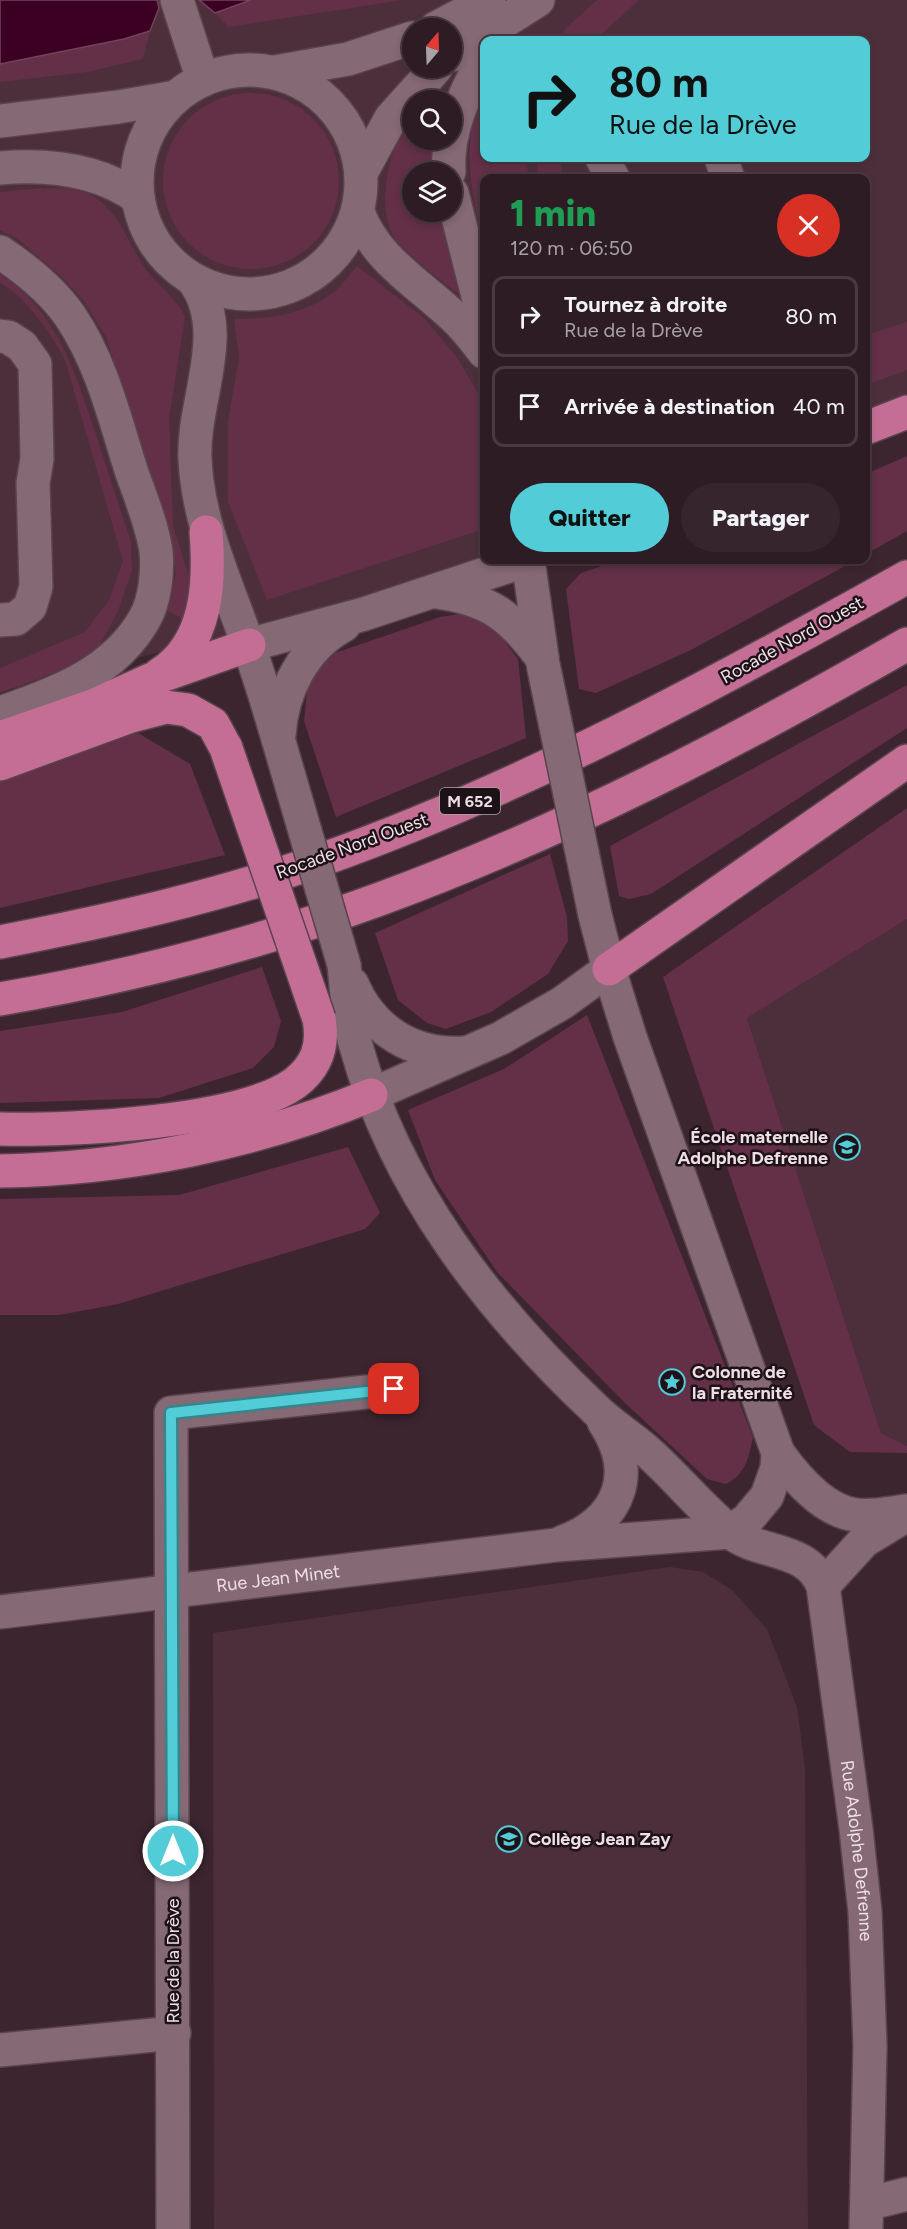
<!DOCTYPE html>
<html lang="fr">
<head>
<meta charset="utf-8">
<style>
	:root { --surface:#2e1c24; --page:#36252c; --text:#f1f3f6; --muted:#a7a1a6; --line:#493a41; --accent:#52ccd6 }
	body { margin:0; font-family:Figtree,sans-serif; background:var(--page); color:var(--text); height:100vh; display:flex; flex-direction:column; font-size:22px; white-space:nowrap }
	* { box-sizing:border-box; margin:0 }
	p { font-size:20px; color:var(--muted) }
	.icon { flex:none; width:33px; height:33px; fill:none; stroke:currentColor; stroke-width:2; stroke-linecap:round; stroke-linejoin:round }
	.map { position:relative; flex:1; overflow:hidden }
	.drawer { position:absolute; left:480px; top:174px; width:390px; height:390px; display:flex; flex-direction:column; background:var(--surface); border-radius:12px; box-shadow:0 3px 9px #0003,0 0 0 2px var(--line) }
	.drawer>* { flex:none }
	.banner { position:absolute; left:480px; top:36px; width:390px; height:126px; border-radius:12px; box-shadow:0 3px 9px #0003,0 0 0 2px var(--line); background:#52ccd6; color:#111; overflow:hidden }
	.needle { width:39px; rotate:19deg }
	.controls { position:absolute; left:402px; top:18px; display:grid; gap:12px }
	.controls a { display:grid; place-items:center; width:60px; height:60px; border-radius:50%; background:var(--surface); box-shadow:0 3px 9px #0003,0 0 0 2px var(--line); font-size:30px }
	.pin { position:absolute; display:grid; place-items:center; width:51px; height:51px; color:#fff; margin:-26px; border-radius:12px; box-shadow:0 3px 9px #0006 }
	.me { position:absolute; width:66px; margin:-33px; rotate:0deg; stroke-linejoin:round; filter:drop-shadow(0 0 4px #0008) }
	.turn { display:flex; align-items:center; gap:21px; height:126px; padding:0 30px; font-size:27px }
	.turn .icon { width:78px; height:78px; stroke-width:2.5 }
	.turn b { display:block; font-size:42px; line-height:51px }
	.round { display:grid; place-items:center; flex:none; width:63px; height:63px; border-radius:32px; background:var(--page) }
	.headline { display:flex; align-items:center; justify-content:space-between; height:102px; padding:0 30px }
	h1 { font-size:36px; font-weight:800; line-height:45px; color:#1e9e55 }
	.button { display:flex; gap:12px; margin-top:auto; padding:12px 30px }
	.button a { flex:1; height:69px; border-radius:36px; background:var(--accent); color:#111; font-size:24px; font-weight:800; line-height:69px; text-align:center }
	.button a+a { background:var(--page); color:var(--text) }
	ul { padding:0; list-style:none }
	li { display:flex; align-items:center; gap:18px; height:81px; margin:0 12px 9px; padding:0 18px; border:3px solid var(--line); border-radius:12px }
	li div { flex:1 }
	li b { display:block; font-size:22px }
	li em { font-style:normal }
	.map>svg:first-child { display:block }
</style>
</head>
<body>
<div class="map">
<svg width="907" height="2229" viewBox="0 0 907 2229">
	<rect width="100%" height="100%" fill="#3d2530"/>
	<g fill="#4d2f3b" fill-rule="evenodd">
		<path d="M0,0H907V412L866,428V178H484V560H527L0,692ZM412,28H452V68H412ZM484,40H866V158H484ZM412,100H452V140H412ZM412,172H452V212H412Z"/>
		<polygon points="907,919 907,1446 881,1433 747,1018"/>
		<polygon points="670,1567 703,1572 732,1590 767,1629 797,1707 805,1769 808,2229 214,2229 213,1633"/>
	</g>
	<g fill="#633047">
		<polygon points="251,0 403,0 229,27 215,13"/>
		<polygon points="597,0 639,0 595,40 561,40 565,29"/>
		<polygon points="150,31 143,59 87,72 0,82 0,64 124,39"/>
		<circle cx="251" cy="181" r="88"/>
		<path d="M484,94V158H527L528,178H484V247C473,196 458,143 484,94Z"/>
		<path d="M412,113V140H436L435,172H412V212H442L471,304C455,291 403,252 394,237C374,202 391,145 412,113Z"/>
		<polygon points="537,158 561,158 562,178 538,178"/>
		<path d="M41,188C53,189 67,187 78,190C118,201 126,242 147,271C160,288 176,297 185,317L169,418L173,526L189,577L191,598L184,619L168,611L176,573L172,540L106,337L84,301L63,278L19,240L0,230V192Z"/>
		<path d="M357,266L424,318L456,356L478,393L484,416V529L267,600L228,502V421L239,358L234,319C269,319 307,314 335,291C343,284 350,274 357,266Z"/>
		<path d="M0,274C57,311 75,371 95,432C107,469 119,505 131,542L132,570L118,611L99,647L67,668L0,693V668L85,632L109,600L123,561L66,363C54,336 26,297 0,283Z"/>
		<polygon points="907,322 907,370 866,385 866,335"/>
		<polygon points="907,456 907,531 866,554 866,474"/>
		<polygon points="620,560 856,560 691,650 596,693 579,689 566,589 581,573"/>
		<polygon points="465,613 495,629 518,659 526,738 336,817 304,721 307,692 315,672 335,653 440,617"/>
		<polygon points="907,685 907,728 651,894 629,899 619,896 610,846"/>
		<polygon points="138,733 190,764 225,855 0,908 0,780 107,737"/>
		<polygon points="907,808 907,919 747,1018 881,1433 907,1446 907,1453 850,1452 814,1425 663,977"/>
		<polygon points="550,854 567,917 568,941 548,974 491,1012 446,1029 427,1023 398,1000 375,933"/>
		<polygon points="262,967 281,1021 274,1047 253,1068 159,1098 0,1103 0,1031 122,1012"/>
		<path d="M587,1015L753,1437C749,1457 746,1474 726,1484L707,1479L624,1402L497,1272L435,1180L408,1110L504,1069Z"/>
		<polygon points="348,1147 380,1213 365,1229 118,1304 59,1315 0,1315 0,1199 179,1195"/>
	</g>
	<g fill="#3c0122" stroke="#72445c" stroke-width="1.5">
		<polygon points="0,0 157,0 159,8 150,31 124,39 0,64"/>
		<polygon points="199,0 251,0 215,13"/>
	</g>
	<g fill="none" stroke-linecap="round" stroke-linejoin="round">
		<g stroke="#59444d" stroke-width="36">
			<g id="minor">
				<polyline points="177,0 203,80"/>
				<polyline points="436,28 489,0"/>
				<polyline points="452,55 538,0"/>
				<circle cx="249" cy="182" r="112"/>
				<polyline points="275,72 348,59 412,38"/>
				<polyline points="0,121 118,107 176,97"/>
				<polyline points="602,158 613,178"/>
				<polyline points="721,158 728,178"/>
				<path d="M0,168C48,164 98,169 138,198"/>
				<path d="M449,172C446,132 465,92 484,58"/>
				<polyline points="361,173 391,118 436,68"/>
				<polyline points="452,193 484,320"/>
				<path d="M358,212C375,259 418,283 454,317C465,327 475,340 484,352"/>
				<path d="M0,252C27,270 52,290 70,316C102,363 115,420 132,473C141,498 152,525 156,551C158,572 155,600 145,618C115,672 56,694 0,713"/>
				<path d="M194,281C231,332 192,402 195,459C198,524 226,581 247,642C259,674 269,708 279,742"/>
				<polyline points="0,336 8,337 22,346 35,364 37,459 33,483 36,587 30,607 16,619 0,620"/>
				<polyline points="528,560 542,657"/>
				<path d="M436,592C489,599 511,616 542,658"/>
				<polyline points="249,645 364,614 527,560"/>
				<path d="M279,735C282,690 304,647 344,625"/>
				<path id="s1" d="M344,965C347,992 348,1020 356,1046C396,1189 488,1308 595,1409C611,1425 631,1437 648,1452C676,1477 700,1507 729,1531C759,1556 807,1545 823,1586L856,1829L865,1912L870,2046L866,2229"/>
				<path d="M352,984C372,1031 413,1056 465,1053"/>
				<polyline points="371,1095 501,1038 562,1003 609,969"/>
				<path d="M778,1453C796,1478 823,1511 856,1515C873,1517 890,1513 907,1511"/>
				<path d="M563,1542C620,1520 638,1473 604,1422"/>
				<polyline points="823,1586 864,1541 905,1516"/>
				<path id="s2" d="M0,1612L556,1545L730,1532L747,1520L767,1496L777,1468L778,1453L630,1037L609,969L595,915"/>
				<polyline points="0,2050 174,2033"/>
				<polyline points="867,2204 907,2194"/>
				<polyline points="173,2229 171,1413 394,1389"/>
			</g>
		</g>
		<g stroke="#59444d" stroke-width="36">
			<g id="highway">
				<polyline points="866,428 907,412"/>
				<path d="M160,674C208,644 210,582 206,532"/>
				<polyline points="0,738 95,705 150,680 249,645"/>
				<polyline points="0,764 131,716 166,707 188,710 213,724 226,748"/>
				<path d="M0,942C108,921 217,897 321,860C526,787 717,683 907,577"/>
				<polyline points="609,969 907,761"/>
				<path d="M0,999C129,977 257,944 380,899C563,832 738,741 907,644"/>
				<path d="M0,1129C69,1131 240,1123 295,1083C317,1066 324,1046 319,1019"/>
				<path d="M0,1171C126,1169 255,1143 371,1095"/>
			</g>
		</g>
		<use href="#minor" stroke="#856974" stroke-width="33"/>
		<use href="#highway" stroke="#c56e95" stroke-width="33"/>
		<g stroke="#59444d" stroke-width="36" stroke-linecap="butt">
			<g id="minor-bridge">
				<polyline points="543,664 595,915"/>
				<polyline points="279,742 344,965"/>
			</g>
		</g>
		<g stroke="#59444d" stroke-width="36" stroke-linecap="butt">
			<polyline id="highway-bridge" points="226,748 319,1019"/>
		</g>
		<use href="#minor-bridge" stroke="#856974" stroke-width="33"/>
		<use href="#highway-bridge" stroke="#c56e95" stroke-width="33"/>
	</g>
	<g fill="none" stroke-linecap="round" stroke-linejoin="round">
		<g stroke="#35858b" stroke-width="15">
			<polyline id="route" points="173,1851 171,1413 394,1389"/>
		</g>
		<use href="#route" stroke="#52ccd6" stroke-width="10"/>
	</g>
	<defs>
		<g id="school-ring" transform="scale(1.35)"><circle r="9.5" fill="#1d1217" stroke="#52ccd6" stroke-width="1.5"/><path d="M0-5L7-2L0 1L-7-2ZM-4 1L0 2.5L4 1V4Q0 6-4 4Z" fill="#52ccd6"/></g>
		<g id="sight-ring" transform="scale(1.35)"><circle r="9.5" fill="#1d1217" stroke="#52ccd6" stroke-width="1.5"/><path d="M0-6L1.8-2.2L6-1.7L2.9 1.2L3.7 5.4L0 3.3L-3.7 5.4L-2.9 1.2L-6-1.7L-1.8-2.2Z" fill="#52ccd6"/></g>
	</defs>
	<g fill-rule="evenodd">
		<use href="#school-ring" x="847" y="1147"/>
		<use href="#sight-ring" x="672" y="1382"/>
		<use href="#school-ring" x="509" y="1839"/>
	</g>
	<g text-anchor="middle" dominant-baseline="central" stroke-width="5" stroke-linejoin="round" paint-order="stroke">
		<rect fill="#1d1217" stroke="#b0a2a7" stroke-width="1.5" x="440" y="788" width="60" height="26" rx="4.5"/>
		<g font-size="16" font-weight="bold" fill="#efdfe5">
			<text x="470" y="801">M 652</text>
		</g>
		<g font-size="18" fill="#efdfe5" stroke="#1d1217">
			<text transform="translate(792 640) rotate(-29)">Rocade Nord Ouest</text>
			<text transform="translate(352 846) rotate(-20)">Rocade Nord Ouest</text>
			<text stroke="none"><textPath href="#s2" startOffset="280">Rue Jean Minet</textPath></text>
			<text stroke="none"><textPath href="#s1" startOffset="1083">Rue Adolphe Defrenne</textPath></text>
			<text transform="translate(173 1961) rotate(-90)">Rue de la Drève</text>
		</g>
		<g font-size="18" font-weight="bold" fill="#efdfe5" stroke="#1d1217" text-anchor="start">
			<text x="828" y="1137" text-anchor="end">École maternelle<tspan x="828" dy="21">Adolphe Defrenne</tspan></text>
			<text x="692" y="1372">Colonne de<tspan x="692" dy="21">la Fraternité</tspan></text>
			<text x="528" y="1839">Collège Jean Zay</text>
		</g>
	</g>
</svg>
<div class="controls">
<a><svg class="needle" viewBox="-14 -14 28 28"><path d="M0-13l5 13h-10z" fill="#e53935"/><path d="M0 13l5-13h-10z" fill="#a7a1a6"/></svg></a>
<a><svg class="icon" aria-label="search" viewBox="0 0 24 24"><circle cx="10" cy="10" r="6"/><path d="M15 15l6 6"/></svg></a>
<a><svg class="icon" aria-label="layers" viewBox="0 0 24 24"><path d="M12 4l9 5-9 5-9-5zM3 14l9 5 9-5"/></svg></a>
</div>
<div class="pin" style="left:394px;top:1389px;background:#d93025"><svg class="icon" aria-label="arrive" viewBox="0 0 24 24"><path d="M6 21V4h12l-3 4 3 4H6"/></svg></div>
<svg class="me" style="left:173px;top:1851px" viewBox="-20 -20 40 40"><circle r="17" fill="#52ccd6" stroke="#fff" stroke-width="3"/><path d="M0-11L8 9 0 5-8 9z" fill="#fff"/></svg>
<div class="banner">
<div class="turn"><svg class="icon" aria-label="right" viewBox="0 0 24 24"><path d="M7 20v-9h11M14 6l5 5-5 5"/></svg><div><b>80 m</b>Rue de la Drève</div></div>
</div>
<section class="drawer">
<div class="headline"><div><h1>1 min</h1><p>120 m · 06:50</p></div><a class="round" style="background:#d93025;color:#fff"><svg class="icon" aria-label="close" viewBox="0 0 24 24"><path d="M6 6l12 12M18 6L6 18"/></svg></a></div>
<ul>
<li><svg class="icon" aria-label="right" viewBox="0 0 24 24"><path d="M7 20v-9h11M14 6l5 5-5 5"/></svg><div><b>Tournez à droite</b><p>Rue de la Drève</p></div><em>80 m</em></li>
<li><svg class="icon" aria-label="arrive" viewBox="0 0 24 24"><path d="M6 21V4h12l-3 4 3 4H6"/></svg><div><b>Arrivée à destination</b></div><em>40 m</em></li>
</ul>
<div class="button"><a>Quitter</a><a>Partager</a></div>
</section>
</div>
</body>
</html>
